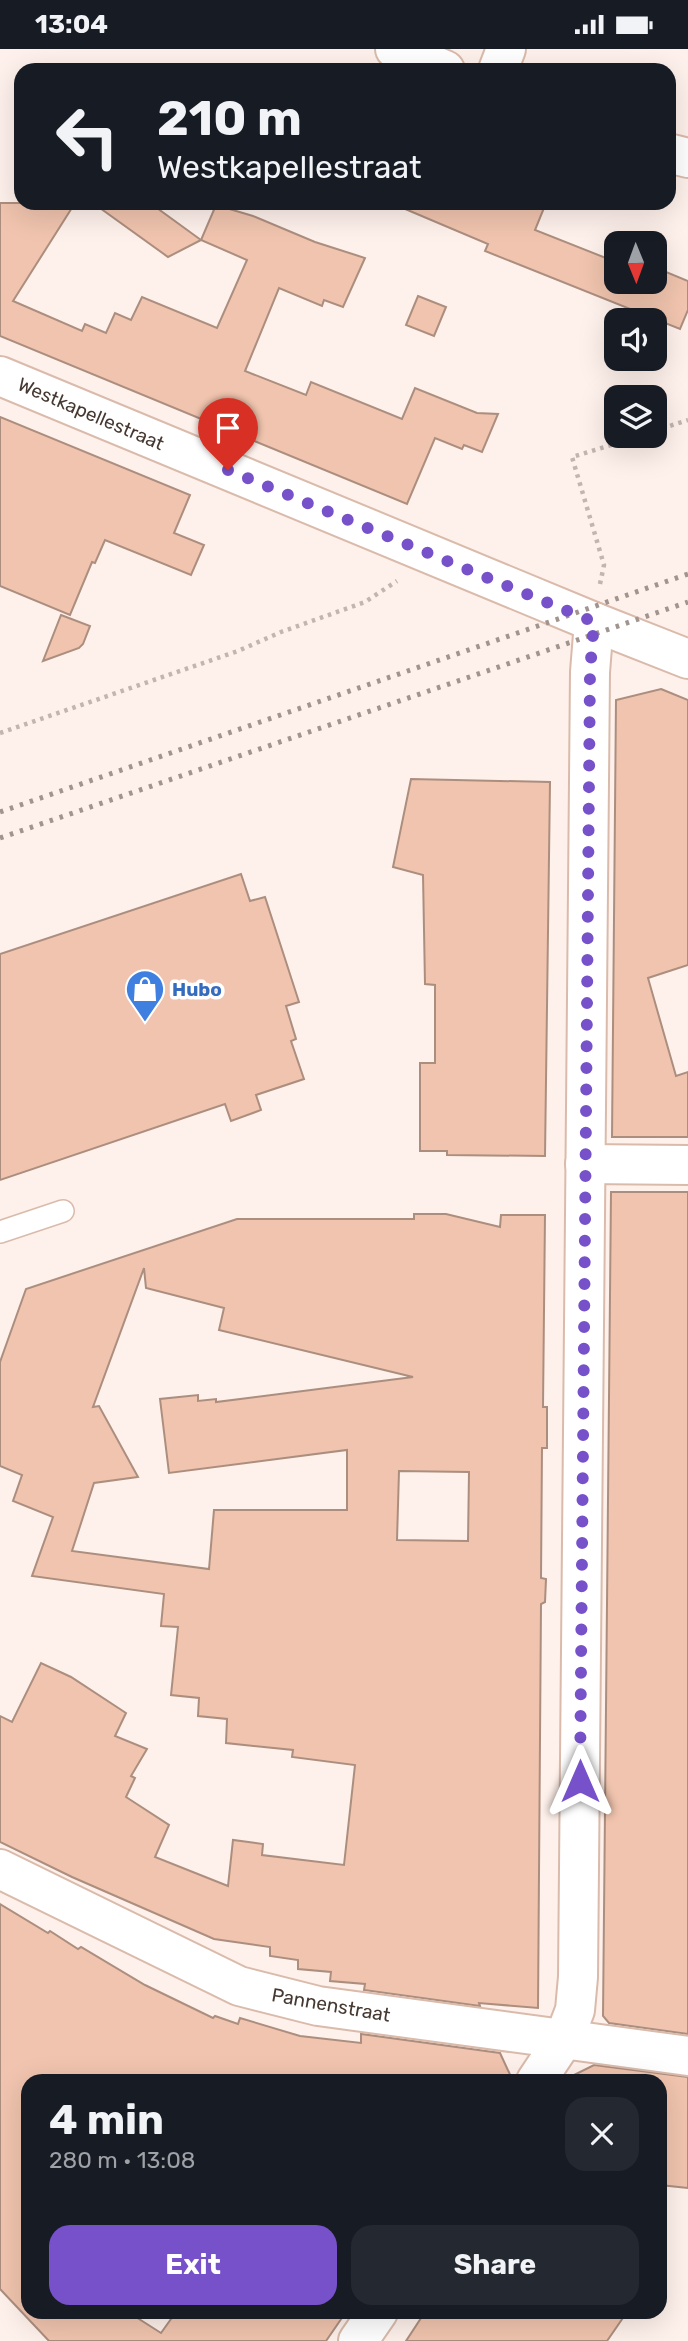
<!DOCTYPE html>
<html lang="en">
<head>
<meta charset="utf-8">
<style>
	:root { --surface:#171b24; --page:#242831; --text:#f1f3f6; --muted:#9ea1a6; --accent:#7651ca }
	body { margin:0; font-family:Rubik,sans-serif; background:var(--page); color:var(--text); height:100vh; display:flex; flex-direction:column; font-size:26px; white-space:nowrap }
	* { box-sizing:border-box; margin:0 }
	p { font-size:23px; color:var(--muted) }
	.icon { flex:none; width:38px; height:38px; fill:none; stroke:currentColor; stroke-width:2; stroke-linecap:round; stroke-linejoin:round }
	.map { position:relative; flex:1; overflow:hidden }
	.drawer { position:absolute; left:21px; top:2025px; width:646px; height:245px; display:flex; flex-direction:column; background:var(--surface); border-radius:21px; box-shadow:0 7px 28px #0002 }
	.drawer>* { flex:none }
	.hud { position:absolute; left:14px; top:14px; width:662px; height:147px; border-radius:21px; box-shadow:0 7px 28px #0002; background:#171b24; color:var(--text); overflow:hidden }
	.needle { width:46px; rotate:179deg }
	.controls { position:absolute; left:604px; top:182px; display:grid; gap:14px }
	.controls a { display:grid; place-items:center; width:63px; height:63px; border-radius:14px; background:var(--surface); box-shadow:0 7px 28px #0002; font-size:35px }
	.pin { position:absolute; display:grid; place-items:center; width:60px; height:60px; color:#fff; margin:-72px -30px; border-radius:50% 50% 50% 0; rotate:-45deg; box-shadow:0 0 7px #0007 }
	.pin .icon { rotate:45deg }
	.me { position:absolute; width:77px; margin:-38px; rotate:0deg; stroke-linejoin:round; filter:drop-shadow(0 0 5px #0008) }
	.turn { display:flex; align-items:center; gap:24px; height:147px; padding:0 28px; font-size:32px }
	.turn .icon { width:91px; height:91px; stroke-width:2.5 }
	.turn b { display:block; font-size:49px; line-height:60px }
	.round { display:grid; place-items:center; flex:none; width:74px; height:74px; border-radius:21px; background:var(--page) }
	.headline { display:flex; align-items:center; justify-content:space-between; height:119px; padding:0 28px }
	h1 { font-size:42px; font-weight:700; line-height:52px }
	.cta { display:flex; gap:14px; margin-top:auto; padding:14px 28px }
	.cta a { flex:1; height:80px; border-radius:21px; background:var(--accent); color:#fff; font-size:28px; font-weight:700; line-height:80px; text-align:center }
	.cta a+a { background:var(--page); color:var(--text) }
	.status { display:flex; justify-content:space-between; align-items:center; height:49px; padding:0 35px; background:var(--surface); direction:ltr }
	.status svg { height:19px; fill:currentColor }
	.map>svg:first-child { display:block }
</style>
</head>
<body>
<div class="status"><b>13:04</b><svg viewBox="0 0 49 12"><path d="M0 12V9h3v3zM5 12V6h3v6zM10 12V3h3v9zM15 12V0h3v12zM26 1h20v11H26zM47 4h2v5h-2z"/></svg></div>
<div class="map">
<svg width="688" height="2292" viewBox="0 0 688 2292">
	<rect width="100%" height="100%" fill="#fef0ea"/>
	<g fill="#f0c4ae" stroke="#ac8e7f" stroke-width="2" fill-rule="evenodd">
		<polygon points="0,154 75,154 13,252 82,282 85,275 106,284 115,264 131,271 142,248 217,279 247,211 201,191 216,156 253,167 315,193 365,209 343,258 324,251 322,257 279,239 245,322 306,346 311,333 402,370 415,339 477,364 498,365 482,403 464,396 462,400 435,389 407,455 0,287"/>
		<polygon points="93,154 150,154 201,191 168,208"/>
		<polygon points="391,154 546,154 535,181 616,213 616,233 654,233 654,218 688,232 688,261 680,280 485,202 488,195"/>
		<polygon points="418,247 446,258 434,287 406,276"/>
		<polygon points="0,368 190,446 174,484 204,496 191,526 105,491 95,514 92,513 70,566 0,537"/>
		<polygon points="61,566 90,577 83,595 79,599 43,612"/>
		<polygon points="661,640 688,651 688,916 648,929 676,1027 688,1023 688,1088 612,1088 616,651"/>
		<polygon points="411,730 550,733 545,1107 447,1106 447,1102 420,1102 420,1014 435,1014 435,936 425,935 423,826 393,818"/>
		<polygon points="241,825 250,852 265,848 299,953 286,957 296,990 291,992 304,1030 256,1046 261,1061 231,1072 225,1055 0,1131 0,905"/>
		<polygon points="611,1143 688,1143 688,1985 609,1974 603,1967"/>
		<path d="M414,1165H446L500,1178L501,1166H545L543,1358H547V1399H542L541,1529L546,1530L545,1553L541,1555L538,1959L479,1954L480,1957L364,1941L365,1935L330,1932L331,1923L298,1920V1911L270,1907V1898L214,1890L72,1828L0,1793V1667L12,1673L41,1614L71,1628L126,1664L115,1687L147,1700L131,1727L135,1729L126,1748L169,1776L155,1808L228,1837L233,1791L263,1795L262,1806L344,1816L355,1716L292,1708L293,1701L226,1694L227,1670L198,1667L199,1649L171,1646L178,1578L161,1577L164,1545L32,1527L53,1468L13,1452L22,1426L0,1417V1313L26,1240L237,1170H414ZM144,1219L146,1239L224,1259L219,1281L413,1328L216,1353V1350L198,1352V1346L160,1350L169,1424L347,1401V1461H214L209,1520L72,1502L94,1434L138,1428L99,1357L93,1358ZM399,1422L469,1423L468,1492L397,1491Z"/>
		<polygon points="0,1855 48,1884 50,1882 78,1900 81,1898 145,1936 213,1969 215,1967 238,1975 240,1969 300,1987 361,1994 361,1985 500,2004 513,2032 28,2032 28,2263 128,2263 161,2284 176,2263 346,2263 326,2292 49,2292 0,2240"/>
		<polygon points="594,2016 688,2028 688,2139 660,2136 660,2032 562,2032"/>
		<polygon points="425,2263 627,2263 607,2292 406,2292"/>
	</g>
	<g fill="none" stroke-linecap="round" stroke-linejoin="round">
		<g stroke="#dabbab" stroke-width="24">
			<polyline id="service" points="0,1183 63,1162"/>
		</g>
		<g stroke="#dabbab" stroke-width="42">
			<g id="minor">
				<polyline points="395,0 445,21"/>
				<polyline points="498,21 506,0"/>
				<polyline points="668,104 688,109"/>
				<polyline points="585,1115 688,1116"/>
				<polyline points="0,1820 239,1937 318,1957 688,2007"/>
				<polyline points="536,2032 564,1990 575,1961 578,1928 590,623 594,573"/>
				<polyline points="358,2292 378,2263"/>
			</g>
		</g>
		<g stroke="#dabbab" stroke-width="42">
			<polyline id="tertiary" points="0,327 594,573 688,610"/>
		</g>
		<g stroke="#c2b4ae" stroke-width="4.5" stroke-dasharray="3.5 5" stroke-linecap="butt">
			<polyline points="654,382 688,371"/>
			<polyline points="600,535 604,516 572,408 640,387"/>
			<polyline points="0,684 238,602 281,583 365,553 397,532"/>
		</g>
		<use href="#service" stroke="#fff" stroke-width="21"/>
		<use href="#minor" stroke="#fff" stroke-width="38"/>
		<use href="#tertiary" stroke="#fff" stroke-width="38"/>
		<g stroke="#a1938d" stroke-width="5" stroke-dasharray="3.5 7" stroke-linecap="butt">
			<polyline points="0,763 688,525"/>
			<polyline points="0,789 688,553"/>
		</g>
	</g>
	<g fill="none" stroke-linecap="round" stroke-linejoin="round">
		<polyline stroke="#7651ca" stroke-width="12" stroke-dasharray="0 21.6" points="228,421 594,573 590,623 580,1732"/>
	</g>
	<defs>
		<g id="shop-pin" transform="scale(2.0125)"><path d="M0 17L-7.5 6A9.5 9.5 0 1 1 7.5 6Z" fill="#3f7fe0" stroke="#fff"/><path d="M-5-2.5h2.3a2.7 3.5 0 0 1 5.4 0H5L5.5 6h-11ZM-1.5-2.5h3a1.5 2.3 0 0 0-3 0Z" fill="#fff"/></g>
	</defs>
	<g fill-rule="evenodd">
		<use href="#shop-pin" x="145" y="940"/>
	</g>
	<g text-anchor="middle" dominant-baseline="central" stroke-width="7" stroke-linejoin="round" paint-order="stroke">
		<g font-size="19" fill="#463932" stroke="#fff">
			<text transform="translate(91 365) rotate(23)">Westkapellestraat</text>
			<text transform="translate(331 1956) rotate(10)">Pannenstraat</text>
		</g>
		<g font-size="19" font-weight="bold" fill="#366cbe" stroke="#fff" text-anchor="start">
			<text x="172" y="940">Hubo</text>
		</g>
	</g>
</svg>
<div class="controls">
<a><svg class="needle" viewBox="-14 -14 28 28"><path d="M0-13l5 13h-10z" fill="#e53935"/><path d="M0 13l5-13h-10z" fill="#9ea1a6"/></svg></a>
<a><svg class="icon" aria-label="sound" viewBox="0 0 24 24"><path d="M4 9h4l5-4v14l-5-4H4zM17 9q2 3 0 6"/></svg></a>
<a><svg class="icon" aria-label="layers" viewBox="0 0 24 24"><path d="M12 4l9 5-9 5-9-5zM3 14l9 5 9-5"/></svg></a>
</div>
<div class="pin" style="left:228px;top:421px;background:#d93025"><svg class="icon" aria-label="arrive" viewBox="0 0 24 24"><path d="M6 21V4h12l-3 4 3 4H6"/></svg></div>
<svg class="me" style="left:580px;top:1732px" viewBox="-20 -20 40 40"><path d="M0-17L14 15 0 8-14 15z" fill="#7651ca" stroke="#fff" stroke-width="4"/></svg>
<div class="hud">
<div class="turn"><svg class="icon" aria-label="left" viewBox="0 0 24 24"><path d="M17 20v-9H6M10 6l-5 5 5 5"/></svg><div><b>210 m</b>Westkapellestraat</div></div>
</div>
<section class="drawer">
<div class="headline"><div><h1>4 min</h1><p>280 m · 13:08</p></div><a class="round"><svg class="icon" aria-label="close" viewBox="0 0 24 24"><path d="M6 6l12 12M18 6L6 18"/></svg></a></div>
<div class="cta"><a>Exit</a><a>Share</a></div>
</section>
</div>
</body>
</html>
